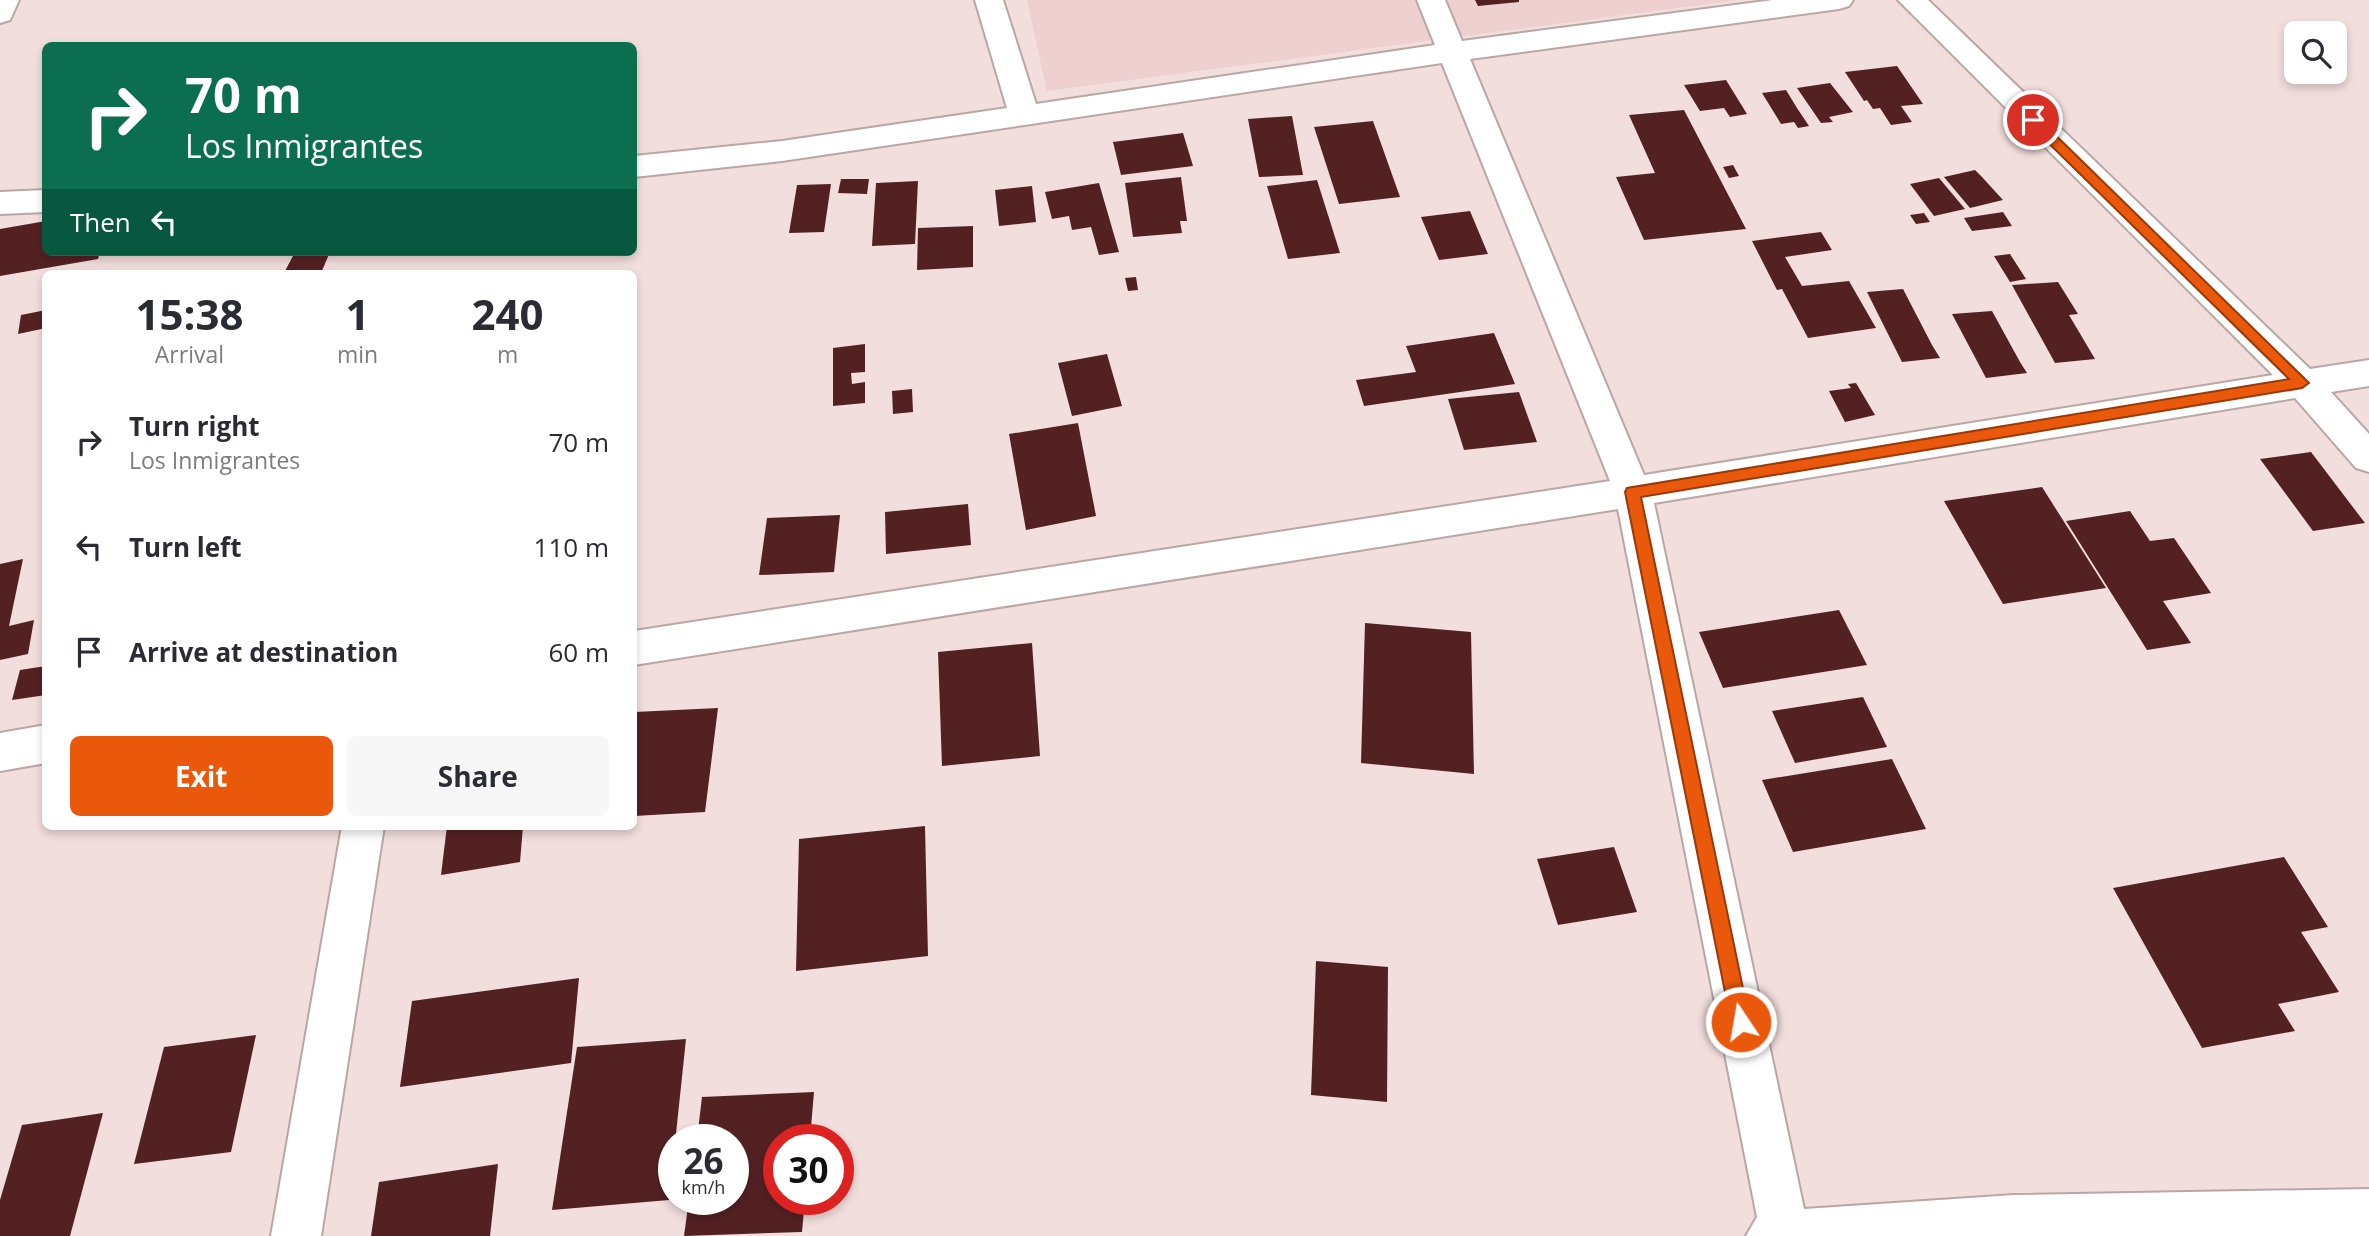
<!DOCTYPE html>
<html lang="en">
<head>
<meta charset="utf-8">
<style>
	:root { --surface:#fff; --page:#f7f7f7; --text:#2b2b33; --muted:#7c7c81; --accent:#ea580c }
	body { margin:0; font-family:"Open Sans",sans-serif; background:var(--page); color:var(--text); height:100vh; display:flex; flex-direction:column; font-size:26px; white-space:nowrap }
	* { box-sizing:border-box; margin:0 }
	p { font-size:23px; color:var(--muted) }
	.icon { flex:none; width:38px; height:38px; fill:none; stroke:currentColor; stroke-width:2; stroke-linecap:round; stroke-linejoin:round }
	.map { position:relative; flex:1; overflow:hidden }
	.panel { position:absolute; left:42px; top:270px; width:595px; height:560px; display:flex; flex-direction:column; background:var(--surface); border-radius:10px; box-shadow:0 4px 10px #0003 }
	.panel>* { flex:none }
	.hud { position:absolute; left:42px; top:42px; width:595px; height:214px; border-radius:10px; box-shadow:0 4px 10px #0003; background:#0b6e4f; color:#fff; overflow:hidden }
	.controls { position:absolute; left:2284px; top:21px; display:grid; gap:14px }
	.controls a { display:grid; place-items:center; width:63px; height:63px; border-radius:10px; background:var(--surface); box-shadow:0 4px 10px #0003; font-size:35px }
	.speed { position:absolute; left:658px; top:1124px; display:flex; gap:14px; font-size:35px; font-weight:700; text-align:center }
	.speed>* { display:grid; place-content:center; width:91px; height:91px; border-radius:50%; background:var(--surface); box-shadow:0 4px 10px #0003; line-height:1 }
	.speed small { font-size:18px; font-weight:400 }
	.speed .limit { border:10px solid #d22; background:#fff; color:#111 }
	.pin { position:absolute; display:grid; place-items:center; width:60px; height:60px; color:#fff; margin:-30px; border:4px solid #fff; border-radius:50%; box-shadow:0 2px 7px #0007 }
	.me { position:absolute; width:77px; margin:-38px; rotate:348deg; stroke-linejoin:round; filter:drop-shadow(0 0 5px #0008) }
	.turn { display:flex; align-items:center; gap:24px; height:147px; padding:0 28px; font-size:32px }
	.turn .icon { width:91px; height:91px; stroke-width:2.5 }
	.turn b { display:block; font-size:49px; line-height:60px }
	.then { display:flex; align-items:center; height:66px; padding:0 28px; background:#0003; gap:14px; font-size:26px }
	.eta { display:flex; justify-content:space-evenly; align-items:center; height:119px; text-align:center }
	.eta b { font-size:42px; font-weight:700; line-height:49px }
	.primary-button { display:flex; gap:14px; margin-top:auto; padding:14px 28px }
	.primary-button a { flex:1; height:80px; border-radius:10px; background:var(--accent); color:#fff; font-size:28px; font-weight:700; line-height:80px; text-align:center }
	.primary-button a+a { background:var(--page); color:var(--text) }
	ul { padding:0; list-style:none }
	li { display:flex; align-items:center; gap:21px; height:105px; padding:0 28px }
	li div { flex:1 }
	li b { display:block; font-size:26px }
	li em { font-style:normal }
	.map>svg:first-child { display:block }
</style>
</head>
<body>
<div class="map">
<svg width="2369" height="1236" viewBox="0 0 2369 1236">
	<rect width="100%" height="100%" fill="#f2dedd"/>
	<polygon fill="#edd0cf" points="1027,0 1738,0 1047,91"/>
	<g fill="#542123">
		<polygon points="1475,0 1519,0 1519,2 1478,6"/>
		<polygon points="1897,66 1923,104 1901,106 1912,122 1891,125 1880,108 1873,109 1867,100 1864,101 1845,72"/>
		<polygon points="1726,80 1747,114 1730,117 1724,108 1700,111 1684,85"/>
		<polygon points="1830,83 1853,112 1829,117 1833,122 1821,123 1797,88"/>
		<polygon points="1786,90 1797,108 1809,126 1798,128 1794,122 1781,124 1762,93"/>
		<polygon points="1684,110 1746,229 1644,240 1616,177 1655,173 1629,115"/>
		<polygon points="1292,116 1303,175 1259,177 1248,119"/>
		<polygon points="1373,121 1400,197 1339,204 1314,127"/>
		<polygon points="1183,133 1193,166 1121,175 1113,142"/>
		<polygon points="1733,165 1739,176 1729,178 1723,167"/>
		<polygon points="1975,170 1982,177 2003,200 1970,208 1944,177"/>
		<polygon points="1181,177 1187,221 1180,221 1182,233 1133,237 1125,183"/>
		<polygon points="1939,178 1965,209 1934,216 1910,184"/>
		<polygon points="841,179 869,179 867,194 838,193"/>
		<polygon points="1317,180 1340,253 1288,259 1267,186"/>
		<polygon points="918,181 915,244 872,246 876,183"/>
		<polygon points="1099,183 1119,252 1099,255 1091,227 1072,230 1069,216 1052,219 1045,192"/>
		<polygon points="831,184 824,232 789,233 797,185"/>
		<polygon points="1032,186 1036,222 999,226 995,190"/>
		<polygon points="1470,211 1488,254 1439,260 1421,217"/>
		<polygon points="2003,212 2012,226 1972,231 1964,218"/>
		<polygon points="1924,213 1930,222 1916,224 1910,215"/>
		<polygon points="46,221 46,252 100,252 98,259 0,276 0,229"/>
		<polygon points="973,226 973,267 917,270 918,228"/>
		<polygon points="1821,232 1832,250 1785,257 1802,286 1849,281 1876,328 1808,338 1782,289 1777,290 1752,241"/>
		<polygon points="295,252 330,252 321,273 284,273"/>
		<polygon points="2010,254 2026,279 2010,282 1994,256"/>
		<polygon points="1136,277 1138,290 1128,291 1125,278"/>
		<polygon points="2058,282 2078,314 2069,315 2095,359 2055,363 2012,285"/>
		<polygon points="1903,289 1932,345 1940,358 1902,362 1867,292"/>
		<polygon points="46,310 46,328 18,334 21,315"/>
		<polygon points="1992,311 2020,362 2027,373 1986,378 1952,314"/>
		<polygon points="1494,333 1515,384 1364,406 1356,380 1416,372 1406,346"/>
		<polygon points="865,344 865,372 851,373 852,384 865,382 865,403 833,406 833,348"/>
		<polygon points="1107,354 1122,406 1072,416 1058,363"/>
		<polygon points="1856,383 1875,415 1845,422 1829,391 1851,388 1848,384"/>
		<polygon points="912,389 913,412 893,414 892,391"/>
		<polygon points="1519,392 1537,442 1464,450 1448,399"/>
		<polygon points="1078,423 1096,516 1026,530 1009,434"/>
		<polygon points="2311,452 2365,523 2313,531 2260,459"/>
		<polygon points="2042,487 2106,588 2003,604 1944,501"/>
		<polygon points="968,504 971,545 886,554 885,512"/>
		<polygon points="2130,511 2150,541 2174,538 2211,593 2163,601 2191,643 2147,650 2066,521"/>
		<polygon points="840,515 834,572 759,575 767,518"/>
		<polygon points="23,559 9,626 34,620 28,654 0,660 0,564"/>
		<polygon points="1839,610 1867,665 1723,688 1699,632"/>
		<polygon points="1365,623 1471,632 1474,774 1361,763"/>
		<polygon points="1032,643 1040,756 942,766 938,652"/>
		<polygon points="46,666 46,695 12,700 20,670"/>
		<polygon points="1863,697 1887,747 1795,763 1772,711"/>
		<polygon points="718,708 705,812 634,816 635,712"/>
		<polygon points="1892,759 1926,829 1793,852 1762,780"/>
		<polygon points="447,826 523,826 520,862 441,875"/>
		<polygon points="925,826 928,956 796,971 799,839"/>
		<polygon points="1614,847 1637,912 1558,925 1537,859"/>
		<polygon points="2284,857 2328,927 2301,932 2339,992 2278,1004 2295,1031 2202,1048 2113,888"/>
		<polygon points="1316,961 1388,967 1387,1102 1311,1095"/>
		<polygon points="579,978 571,1063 400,1087 412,1001"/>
		<polygon points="256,1035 231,1152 134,1164 164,1047"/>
		<polygon points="686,1039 669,1200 552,1210 577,1047"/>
		<polygon points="814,1092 810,1139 779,1139 779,1199 805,1199 802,1232 684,1236 689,1199 733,1199 733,1139 697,1139 702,1097"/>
		<polygon points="103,1113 70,1236 0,1236 0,1200 22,1125"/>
		<polygon points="498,1164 490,1236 371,1236 379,1182"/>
	</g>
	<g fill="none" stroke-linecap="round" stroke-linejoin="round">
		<g stroke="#baa6a5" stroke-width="4">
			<g id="street">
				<polygon points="0,0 19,0 10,20 0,23"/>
				<polygon points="975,0 1003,0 1036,104 1435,45 1417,0 1445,0 1462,41 1773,0 1853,0 1849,6 1839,9 1470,59 1644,475 2273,375 1898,0 1928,0 2310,369 2369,360 2369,386 2331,392 2369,434 2369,472 2356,468 2295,398 1654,503 1804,1209 2014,1195 2369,1189 2369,1236 1746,1236 1757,1217 1618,509 634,665 634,631 1610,481 1442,63 782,161 634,177 634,156 782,141 1007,108"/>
				<polygon points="46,190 46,212 0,214 0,192"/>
				<polygon points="46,725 46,763 0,771 0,733"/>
				<polygon points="342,826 384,826 321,1236 271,1236"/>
			</g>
		</g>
		<use href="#street" fill="#fff" fill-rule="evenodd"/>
	</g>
	<polygon fill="#ea580c" stroke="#983908" stroke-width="2" points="2028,117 2037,117 2309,383 2302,388 1641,497 1750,1022 1748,1029 1741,1031 1734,1029 1731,1022 1625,492 1627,488 2289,379 2028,123"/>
</svg>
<div class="controls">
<a><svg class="icon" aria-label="search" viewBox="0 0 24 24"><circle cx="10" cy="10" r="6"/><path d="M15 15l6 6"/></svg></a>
</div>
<div class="speed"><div>26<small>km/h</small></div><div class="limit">30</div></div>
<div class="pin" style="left:2033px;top:120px;background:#d93025"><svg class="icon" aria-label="arrive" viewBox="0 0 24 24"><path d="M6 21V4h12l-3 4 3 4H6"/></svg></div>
<svg class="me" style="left:1741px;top:1022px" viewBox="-20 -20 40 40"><circle r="17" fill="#ea580c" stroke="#fff" stroke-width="3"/><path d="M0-11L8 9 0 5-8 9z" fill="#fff"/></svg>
<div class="hud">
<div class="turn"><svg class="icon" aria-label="right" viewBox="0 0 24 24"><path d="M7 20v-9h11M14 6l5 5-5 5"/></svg><div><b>70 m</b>Los Inmigrantes</div></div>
<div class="then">Then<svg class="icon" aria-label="left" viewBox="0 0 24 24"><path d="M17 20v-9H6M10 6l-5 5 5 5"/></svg></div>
</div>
<section class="panel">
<div class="eta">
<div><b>15:38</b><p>Arrival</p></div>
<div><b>1</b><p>min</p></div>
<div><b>240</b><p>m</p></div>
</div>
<ul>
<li><svg class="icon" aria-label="right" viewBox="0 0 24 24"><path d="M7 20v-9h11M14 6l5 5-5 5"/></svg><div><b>Turn right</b><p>Los Inmigrantes</p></div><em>70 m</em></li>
<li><svg class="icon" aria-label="left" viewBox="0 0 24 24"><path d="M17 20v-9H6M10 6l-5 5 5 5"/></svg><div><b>Turn left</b></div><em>110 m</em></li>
<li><svg class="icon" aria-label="arrive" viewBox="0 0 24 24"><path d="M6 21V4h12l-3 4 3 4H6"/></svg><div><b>Arrive at destination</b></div><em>60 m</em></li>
</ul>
<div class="primary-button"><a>Exit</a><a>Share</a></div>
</section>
</div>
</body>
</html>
